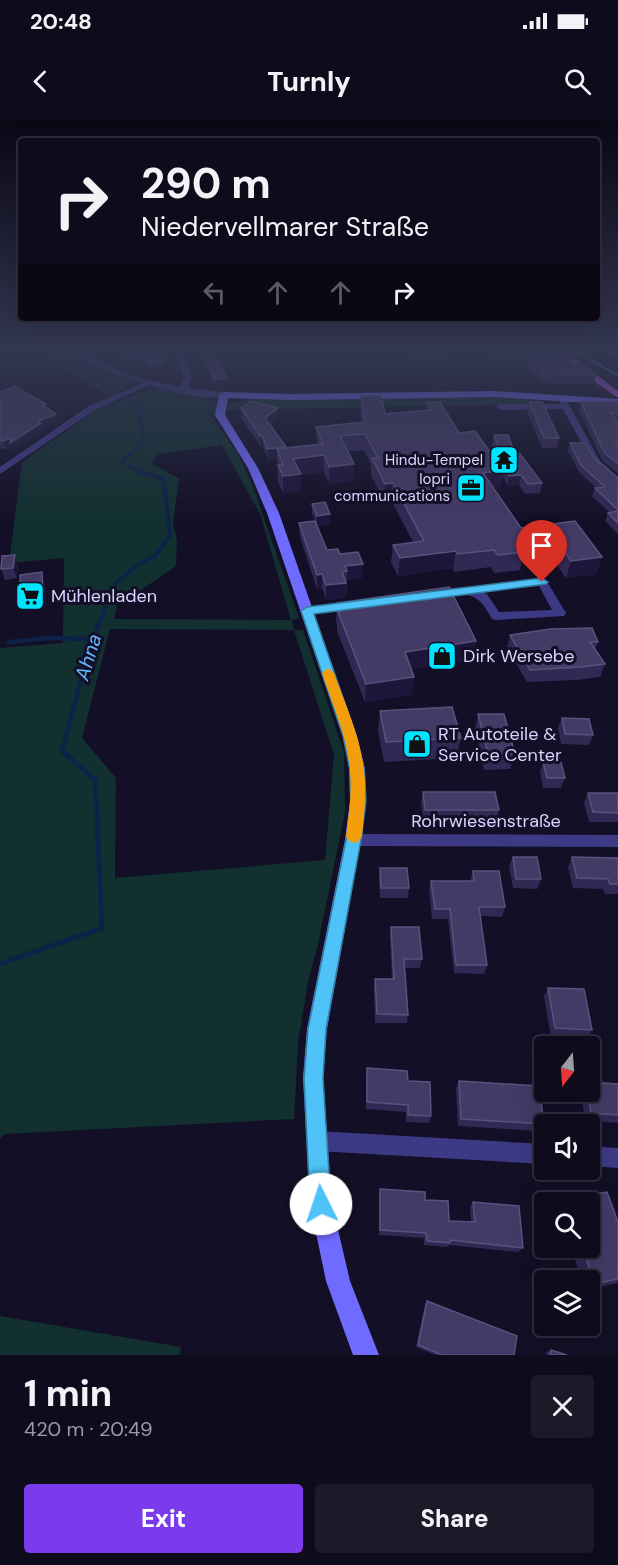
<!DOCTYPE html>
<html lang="en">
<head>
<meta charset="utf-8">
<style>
	:root { --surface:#0e0b1c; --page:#1c1929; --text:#f1f3f6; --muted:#9b9ba3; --line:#2e2b3b; --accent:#7c3aed }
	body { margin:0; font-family:"DM Sans",sans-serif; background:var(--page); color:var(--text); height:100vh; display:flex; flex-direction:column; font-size:22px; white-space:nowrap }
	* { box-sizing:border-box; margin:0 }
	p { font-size:20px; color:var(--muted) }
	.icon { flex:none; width:33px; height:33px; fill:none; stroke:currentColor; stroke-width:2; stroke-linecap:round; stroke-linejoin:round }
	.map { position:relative; height:1235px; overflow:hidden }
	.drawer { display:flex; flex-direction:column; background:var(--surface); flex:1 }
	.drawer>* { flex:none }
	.banner { position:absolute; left:18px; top:18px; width:582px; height:183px; border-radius:6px; box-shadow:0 6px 24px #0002,0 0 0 2px var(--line); background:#0e0b1c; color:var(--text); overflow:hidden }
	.needle { width:39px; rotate:197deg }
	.tools { position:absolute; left:534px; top:916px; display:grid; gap:12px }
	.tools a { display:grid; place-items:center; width:66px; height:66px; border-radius:6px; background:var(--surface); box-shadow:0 6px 24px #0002,0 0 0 2px var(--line); font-size:30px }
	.pin { position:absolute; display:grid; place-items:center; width:51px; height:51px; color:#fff; margin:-62px -26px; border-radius:50% 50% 50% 0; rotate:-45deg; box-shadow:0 0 6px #0007 }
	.pin .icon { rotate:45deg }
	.me { position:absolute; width:66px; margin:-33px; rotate:356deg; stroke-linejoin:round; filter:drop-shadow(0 0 4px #0008) }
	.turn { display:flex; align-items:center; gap:21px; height:126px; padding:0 24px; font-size:27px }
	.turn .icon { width:78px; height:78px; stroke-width:2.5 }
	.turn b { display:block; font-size:42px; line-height:51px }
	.lanes { display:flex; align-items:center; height:57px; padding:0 24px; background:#0003; justify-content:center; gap:30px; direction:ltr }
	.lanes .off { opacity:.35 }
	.round { display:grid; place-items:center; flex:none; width:63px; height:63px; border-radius:6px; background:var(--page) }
	.head { display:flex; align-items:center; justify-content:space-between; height:102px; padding:0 24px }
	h1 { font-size:36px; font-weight:800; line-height:45px }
	.primary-button { display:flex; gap:12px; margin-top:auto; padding:12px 24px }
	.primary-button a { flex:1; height:69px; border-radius:6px; background:var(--accent); color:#fff; font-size:24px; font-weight:800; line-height:69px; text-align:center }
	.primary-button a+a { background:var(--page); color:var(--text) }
	.status { display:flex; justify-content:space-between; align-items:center; height:42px; padding:0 30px; background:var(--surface); direction:ltr }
	.status svg { height:16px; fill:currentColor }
	header { display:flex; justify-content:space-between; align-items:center; height:78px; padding:0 24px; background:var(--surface); font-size:27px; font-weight:800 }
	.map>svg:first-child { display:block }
</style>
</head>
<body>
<div class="status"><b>20:48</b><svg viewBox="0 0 49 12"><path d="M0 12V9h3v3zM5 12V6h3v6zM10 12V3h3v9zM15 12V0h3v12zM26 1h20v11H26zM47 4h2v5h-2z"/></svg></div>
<header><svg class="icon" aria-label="back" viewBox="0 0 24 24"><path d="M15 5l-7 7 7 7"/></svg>Turnly<svg class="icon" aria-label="search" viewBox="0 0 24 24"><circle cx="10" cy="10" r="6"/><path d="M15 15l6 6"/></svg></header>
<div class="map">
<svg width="618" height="1235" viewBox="0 0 618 1235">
	<rect width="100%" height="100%" fill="#130f26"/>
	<g fill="#12302f" fill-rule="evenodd">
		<polygon points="34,230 62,230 92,246 136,263 133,267 130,266 109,276"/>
		<polygon points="528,230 504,243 485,239 488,236 469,231"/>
		<path d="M147,270C169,268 193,274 212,281C224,286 239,281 250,279L479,276L514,277L550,284L226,290L215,292L217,299L210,292H208L237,332L252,364L299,498L292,500L294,510H303L344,633L345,692L317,829L309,857L298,922L294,999L4,1014L0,1019V528L63,523L64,438L9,443L22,342L98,289ZM222,325L260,394L291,500L114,499L117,484L147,466L176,446L177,421L173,404L179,359L153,344L154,339L159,334ZM110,509L294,510L334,635L325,740L115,758L116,658L82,618Z"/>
		<polygon points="0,1196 181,1227 180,1235 0,1235"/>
	</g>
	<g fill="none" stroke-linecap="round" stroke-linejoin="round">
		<polyline stroke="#0c2248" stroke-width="3" points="43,230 128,278 141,289 141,306 145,322 122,342 142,353"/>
		<polyline stroke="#0c2248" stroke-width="4" points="98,506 116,463 140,443 155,436 170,415 164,359 137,351"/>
		<g stroke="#0c2248" stroke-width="4.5">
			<polyline points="9,522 49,518 92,519"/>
			<polyline points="97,698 95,660 62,631 92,519 98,505"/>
		</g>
		<polyline stroke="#0c2248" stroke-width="5" points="0,844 102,808 97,696"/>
		<g fill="#3d3a85" fill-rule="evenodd">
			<polygon points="174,230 182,230 192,258 187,271 183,273 179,271 184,258"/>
			<polygon points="145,262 152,264 95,290 0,354 0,347 89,286"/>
			<polygon points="560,279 567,281 600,341 618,357 618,365 593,344 563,289 500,290 496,287 500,284 560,284"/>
			<path d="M542,459L546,460L566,493L564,496L496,500L492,499C488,492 483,483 477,479C462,468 442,484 429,474L435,470ZM539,466L552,490L499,492L487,474L482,472Z"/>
			<polygon points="353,481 357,482 357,488 307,495 301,491 307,487"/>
			<polygon points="353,714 618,715 618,727 353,726 348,724 345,720 348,716"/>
			<polygon points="317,1011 544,1024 544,1044 317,1031 310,1028 307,1021 310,1014"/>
			<polygon points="590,1026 618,1028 618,1048 590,1046"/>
		</g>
		<path fill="#3d3a85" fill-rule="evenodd" d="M64,230C82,229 110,248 128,254C159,264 191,269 224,272L229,275C208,289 84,247 64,230Z"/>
		<polygon fill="#6f6bff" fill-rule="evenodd" points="495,271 618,279 618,285 495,277 292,280 228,278 225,295 258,348 279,393 357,616 365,649 366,681 361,720 327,909 323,958 332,1084 350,1161 379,1235 353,1235 326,1161 310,1084 303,958 307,909 345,720 350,681 349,649 343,616 267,393 248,348 215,295 219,275 224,272 292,274"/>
		<path fill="#c25bff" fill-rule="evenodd" d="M542,230C569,228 597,256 618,271V278L575,248Z"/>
		<g stroke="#00e5ff" stroke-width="1.5">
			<polyline points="572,230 618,255"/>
			<polyline points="594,230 618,234"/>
		</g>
	</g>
	<g fill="#312854">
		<polygon points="118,230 163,230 165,242 164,242 165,253 150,255 146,244 124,247"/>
		<polygon points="197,230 211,230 227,258 227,263 214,264 203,239 200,239"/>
		<polygon points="409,230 465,230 456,235 449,233 448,236 413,238"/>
		<polygon points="518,230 539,230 570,245 596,255 594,264 540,263 540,260 516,238"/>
		<polygon points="0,271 46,284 47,288 58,302 43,308 43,310 12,331 11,327 6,329 0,328"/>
		<polygon points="361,276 385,294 426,290 427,283 459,313 499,344 492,325 494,315 515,334 542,363 540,373 525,374 519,365 507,366 503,355 500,367 493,368 521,408 602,437 596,454 566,458 551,437 522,441 520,450 494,453 491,447 454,452 453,448 398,456 391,442 393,425 413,422 391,380 384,381 371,355 371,344 364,330 347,332 354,344 353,361 329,364 324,352 301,355 301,371 283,373 278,362 277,339 268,340 263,327 261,327 242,299 241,288 278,288 278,299 270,305 286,328 317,324 316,307 362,303 360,292"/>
		<polygon points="529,282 559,318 557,328 542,328 527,292"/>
		<polygon points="581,282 618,282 618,301 617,301 618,302 618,354 602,340 579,290"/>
		<polygon points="570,323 594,338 618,358 618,414 605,401 608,393 609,392 592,376 595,368 596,368 579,352 568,331"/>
		<polygon points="312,384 330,394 330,404 317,406 327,430 340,434 362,458 347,460 346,477 326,480 322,468 317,469 300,417 299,403 315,401 312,394"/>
		<polygon points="15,435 18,445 17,458 5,460 1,449"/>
		<polygon points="337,483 476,521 472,540 411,549 414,557 411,575 365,582 337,511 337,504 336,502"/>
		<polygon points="510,515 598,522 595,530 605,544 600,557 577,560 527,562 507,528"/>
		<polygon points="380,591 461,618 456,638 384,642 378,611"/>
		<polygon points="478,594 515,634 510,649 484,650 475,609"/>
		<polygon points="562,598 593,615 589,625 561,624 558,608"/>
		<polygon points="543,642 565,658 561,668 543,668 540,652"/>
		<polygon points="423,672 499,690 496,701 423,700 421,682"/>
		<polygon points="588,673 618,673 618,702 589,702 584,683"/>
		<polygon points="513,737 541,759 537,769 513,768 509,746"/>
		<polygon points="572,737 618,738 618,772 617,774 605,774 603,769 573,768 568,747"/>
		<polygon points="380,748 409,768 408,778 380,778 379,758"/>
		<polygon points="473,751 505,787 502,797 480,796 487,845 484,854 454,853 448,799 432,799 429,770 431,761 470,761"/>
		<polygon points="391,807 422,839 420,848 405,848 408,895 407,903 375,903 374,868 375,859 392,859 390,816"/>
		<polygon points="548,868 592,910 587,918 551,917 544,876"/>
		<polygon points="367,948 431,996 429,1003 406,1002 406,992 366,989 366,956"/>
		<polygon points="459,961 544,1004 539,1011 458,1006 456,968"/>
		<polygon points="618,964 618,1003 585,1000 581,972 590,972"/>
		<polygon points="380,1069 425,1080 449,1101 471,1102 470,1087 473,1082 523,1128 518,1132 449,1125 447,1127 424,1125 424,1118 379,1115 379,1074"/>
		<polygon points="607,1072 618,1102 618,1163 590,1169 590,1161 582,1161 571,1128 590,1128 590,1083 562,1083 567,1078"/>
		<polygon points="427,1181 514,1235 435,1235 416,1227 425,1184"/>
		<polygon points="551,1230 567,1235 546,1235 546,1232"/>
	</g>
	<g fill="#1d163a">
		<polygon points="456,230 465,230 456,235"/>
		<polygon points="159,232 164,232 165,242 160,242"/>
		<polygon points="144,234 146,244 124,247 122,237"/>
		<polygon points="199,235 203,235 203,239 200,239"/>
		<polygon points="164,243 165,253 150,255 149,245"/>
		<polygon points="227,258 227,263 214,264 214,260"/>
		<polygon points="278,288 278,299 266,309 265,298"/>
		<polygon points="56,294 58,302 43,308 43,310 12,331 11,327 6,329 3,321 38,301"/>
		<polygon points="262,315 263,327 261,327 260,316"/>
		<polygon points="286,327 286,338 277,329 277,339 268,340 267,329"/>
		<polygon points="324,335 324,352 301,355 301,371 283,373 283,356 293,339"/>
		<polygon points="354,344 353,361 329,364 329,347"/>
		<polygon points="503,350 500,367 480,369 483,353"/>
		<polygon points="521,355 519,365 507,366 509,356"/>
		<polygon points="393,363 391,380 384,381 385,364"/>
		<polygon points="330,394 330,404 317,406 317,396"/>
		<polygon points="456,431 453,448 398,456 400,438"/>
		<polygon points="15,435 18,445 17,458 13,448"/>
		<polygon points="602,437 596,454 566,458 571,441"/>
		<polygon points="363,444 362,458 347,460 347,451 345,446"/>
		<polygon points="42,452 45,463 46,488 23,491 20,481"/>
		<polygon points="322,454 322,468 317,469 317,455"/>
		<polygon points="346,463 346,477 326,480 326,465"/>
		<polygon points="476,521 472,540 403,550 405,532"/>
		<polygon points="414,557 411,575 365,582 366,564"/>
	</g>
	<g fill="#433a66" stroke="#5a527e" stroke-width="1.5">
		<polygon points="120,230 163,230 164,232 159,232 164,243 149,245 144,234 122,237"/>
		<polygon points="198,230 211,230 227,258 214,260 203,235 199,235"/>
		<polygon points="413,230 449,230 414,232"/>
		<polygon points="519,230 539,230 544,232 554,230 569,237 570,245 581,244 596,255 542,253 542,250"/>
		<polygon points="14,266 46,284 42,285 56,294 38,301 41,303 10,323 11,318 3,321 0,320 0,271 2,272"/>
		<polygon points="361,276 381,276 385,294 431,290 427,283 440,282 459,313 475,311 503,350 483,353 521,408 575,401 602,437 571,441 556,420 519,424 524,432 498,435 494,430 457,434 456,431 400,438 393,425 424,421 393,363 385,364 372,338 378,338 365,314 340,316 354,344 329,347 324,335 293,339 301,354 283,356 278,345 283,345 277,329 323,324 316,307 365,302"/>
		<polygon points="251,281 278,288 265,298 286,327 267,329 262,315 260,316 241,288"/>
		<polygon points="529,282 542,282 559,318 544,318"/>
		<polygon points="581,282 618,282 618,293 611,293 618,302 618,325 615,325 618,328 618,344 604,332"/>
		<polygon points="494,315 508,315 515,334 520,334 542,363 528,364 521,355 509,356"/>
		<polygon points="570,323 585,323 594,338 618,358 618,390 595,368 605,367 581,345"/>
		<polygon points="325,382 330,394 317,396 312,384"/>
		<polygon points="618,391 618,403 608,393"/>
		<polygon points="315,401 327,430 338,429 340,434 358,432 363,444 345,446 347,451 342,452 346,463 326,465 322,454 317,455 299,403"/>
		<polygon points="15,435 13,448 1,449 2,436"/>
		<polygon points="42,452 43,477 20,481 20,455"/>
		<polygon points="449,467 476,521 405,532 414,557 366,564 338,492 340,492 337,483"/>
		<polygon points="592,508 598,522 590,522 605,544 581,547 530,550 510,515 550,509"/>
		<polygon points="452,587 461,618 386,622 380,591"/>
		<polygon points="478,594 504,594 515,634 488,634"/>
		<polygon points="562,598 589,599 593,615 565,614"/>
		<polygon points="543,642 561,642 565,658 547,658"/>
		<polygon points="423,672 495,672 499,690 425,690"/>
		<polygon points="588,673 618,673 618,693 593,692"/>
		<polygon points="513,737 537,737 541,759 516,759"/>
		<polygon points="572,737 618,738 618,764 610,764 608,759 577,758"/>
		<polygon points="380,748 407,748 409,768 381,768"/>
		<polygon points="473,751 499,751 505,787 479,787 487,845 456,845 450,789 435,789 431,761 474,761"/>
		<polygon points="391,807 419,807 422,839 404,839 408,895 377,894 375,859 394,859"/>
		<polygon points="548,868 584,869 592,910 555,908"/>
		<polygon points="367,948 407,951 408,961 430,962 431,996 408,995 408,985 367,982"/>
		<polygon points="459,961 539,966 544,1004 461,999"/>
		<polygon points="590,962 618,964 618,995 591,993 588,972 590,972"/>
		<polygon points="380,1069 425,1072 425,1080 448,1081 449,1101 475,1102 473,1082 519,1086 523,1128 450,1120 450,1123 427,1121 426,1113 380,1110"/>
		<polygon points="607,1072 618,1102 618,1159 594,1164 583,1128 590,1128 590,1083 568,1083 567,1078"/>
		<polygon points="427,1181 517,1216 514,1235 442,1235 418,1225"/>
		<polygon points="551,1230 567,1235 550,1235"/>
	</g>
	<linearGradient id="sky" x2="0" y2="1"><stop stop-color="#0a0815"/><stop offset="0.57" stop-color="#333752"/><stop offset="1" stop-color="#333752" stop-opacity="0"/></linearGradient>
	<rect width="618" height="403" fill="url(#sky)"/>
	<polygon fill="#4fc3f7" stroke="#337fa1" stroke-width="1.5" points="542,458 548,462 546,464 314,494 356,616 364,649 366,681 361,720 326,909 323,958 331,1084 328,1092 321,1095 313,1092 310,1084 304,958 308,909 346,720 351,681 350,649 343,616 301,491 307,487"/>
	<path fill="#f59e0b" d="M328,548L334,553C345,584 361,618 364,651C367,673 364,694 362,716L359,721L354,723L349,721L346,716C349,694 352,673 350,651C348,618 332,584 322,553Z"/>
	<defs>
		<g id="temple-square" transform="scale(1.5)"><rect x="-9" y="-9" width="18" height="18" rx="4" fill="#00e5ff" stroke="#130f26"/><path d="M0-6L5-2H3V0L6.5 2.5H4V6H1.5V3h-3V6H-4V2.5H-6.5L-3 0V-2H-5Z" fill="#111"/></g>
		<g id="office-square" transform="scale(1.5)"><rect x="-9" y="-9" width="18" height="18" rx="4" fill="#00e5ff" stroke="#130f26"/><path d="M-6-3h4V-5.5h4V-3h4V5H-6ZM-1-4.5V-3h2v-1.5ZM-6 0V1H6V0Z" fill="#111"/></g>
		<g id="supermarket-square" transform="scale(1.5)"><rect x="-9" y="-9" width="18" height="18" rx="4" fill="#00e5ff" stroke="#130f26"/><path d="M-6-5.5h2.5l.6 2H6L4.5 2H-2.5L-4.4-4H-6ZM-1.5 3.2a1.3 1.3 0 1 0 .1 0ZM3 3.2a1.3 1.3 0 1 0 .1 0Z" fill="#111"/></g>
		<g id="shop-square" transform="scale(1.5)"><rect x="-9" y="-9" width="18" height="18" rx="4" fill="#00e5ff" stroke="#130f26"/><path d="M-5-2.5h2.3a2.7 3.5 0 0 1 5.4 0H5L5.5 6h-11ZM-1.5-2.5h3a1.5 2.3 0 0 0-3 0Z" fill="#111"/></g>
	</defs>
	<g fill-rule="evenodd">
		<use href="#temple-square" x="504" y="340"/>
		<use href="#office-square" x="471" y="368"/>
		<use href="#supermarket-square" x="30" y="476"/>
		<use href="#shop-square" x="442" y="536"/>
		<use href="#shop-square" x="417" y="624"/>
	</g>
	<g text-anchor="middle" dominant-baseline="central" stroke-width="6" stroke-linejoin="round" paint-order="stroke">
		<g font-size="15" fill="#d9d4ff" stroke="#130f26" text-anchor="end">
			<text x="483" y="340">Hindu-Tempel</text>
			<text x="450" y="359">lopri<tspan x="450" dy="17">communications</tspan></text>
		</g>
		<g font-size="18" fill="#d9d4ff" stroke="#130f26" text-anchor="start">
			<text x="51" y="476">Mühlenladen</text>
			<text x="463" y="536">Dirk Wersebe</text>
			<text x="438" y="614">RT Autoteile &amp;<tspan x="438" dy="21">Service Center</tspan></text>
		</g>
		<g font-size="18" fill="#d9d4ff" stroke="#130f26">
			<text x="486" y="701">Rohrwiesenstraße</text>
		</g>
		<g font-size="20" font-style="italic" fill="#62b6ff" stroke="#130f26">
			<text transform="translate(88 537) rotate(-73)">Ahna</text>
		</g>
	</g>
</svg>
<div class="tools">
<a><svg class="needle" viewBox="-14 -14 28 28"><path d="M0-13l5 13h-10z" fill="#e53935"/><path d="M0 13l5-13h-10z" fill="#9b9ba3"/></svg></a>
<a><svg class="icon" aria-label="sound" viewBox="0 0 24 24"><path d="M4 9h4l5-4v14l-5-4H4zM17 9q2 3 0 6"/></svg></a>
<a><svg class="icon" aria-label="search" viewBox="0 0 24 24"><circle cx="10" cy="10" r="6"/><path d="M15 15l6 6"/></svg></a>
<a><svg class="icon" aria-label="layers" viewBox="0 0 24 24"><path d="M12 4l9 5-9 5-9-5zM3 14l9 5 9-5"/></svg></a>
</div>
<div class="pin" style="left:542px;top:462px;background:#d93025"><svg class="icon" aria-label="arrive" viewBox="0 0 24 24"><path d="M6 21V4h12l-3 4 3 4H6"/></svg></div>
<svg class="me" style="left:321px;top:1084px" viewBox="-20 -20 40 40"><circle r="19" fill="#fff"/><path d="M0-13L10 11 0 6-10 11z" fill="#4fc3f7"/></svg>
<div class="banner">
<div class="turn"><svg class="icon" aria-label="right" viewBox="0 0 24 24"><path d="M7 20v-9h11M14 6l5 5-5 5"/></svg><div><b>290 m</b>Niedervellmarer Straße</div></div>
<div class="lanes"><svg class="icon off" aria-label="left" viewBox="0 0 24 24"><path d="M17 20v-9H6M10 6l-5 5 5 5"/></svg><svg class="icon off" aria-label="ahead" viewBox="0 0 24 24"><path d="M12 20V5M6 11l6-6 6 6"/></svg><svg class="icon off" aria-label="ahead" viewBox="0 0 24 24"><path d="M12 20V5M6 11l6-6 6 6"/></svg><svg class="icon" aria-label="right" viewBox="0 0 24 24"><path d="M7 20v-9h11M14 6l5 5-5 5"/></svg></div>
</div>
</div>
<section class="drawer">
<div class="head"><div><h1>1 min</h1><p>420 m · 20:49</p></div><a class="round"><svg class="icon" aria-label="close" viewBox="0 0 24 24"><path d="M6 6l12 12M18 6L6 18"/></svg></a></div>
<div class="primary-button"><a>Exit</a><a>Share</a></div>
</section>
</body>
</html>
